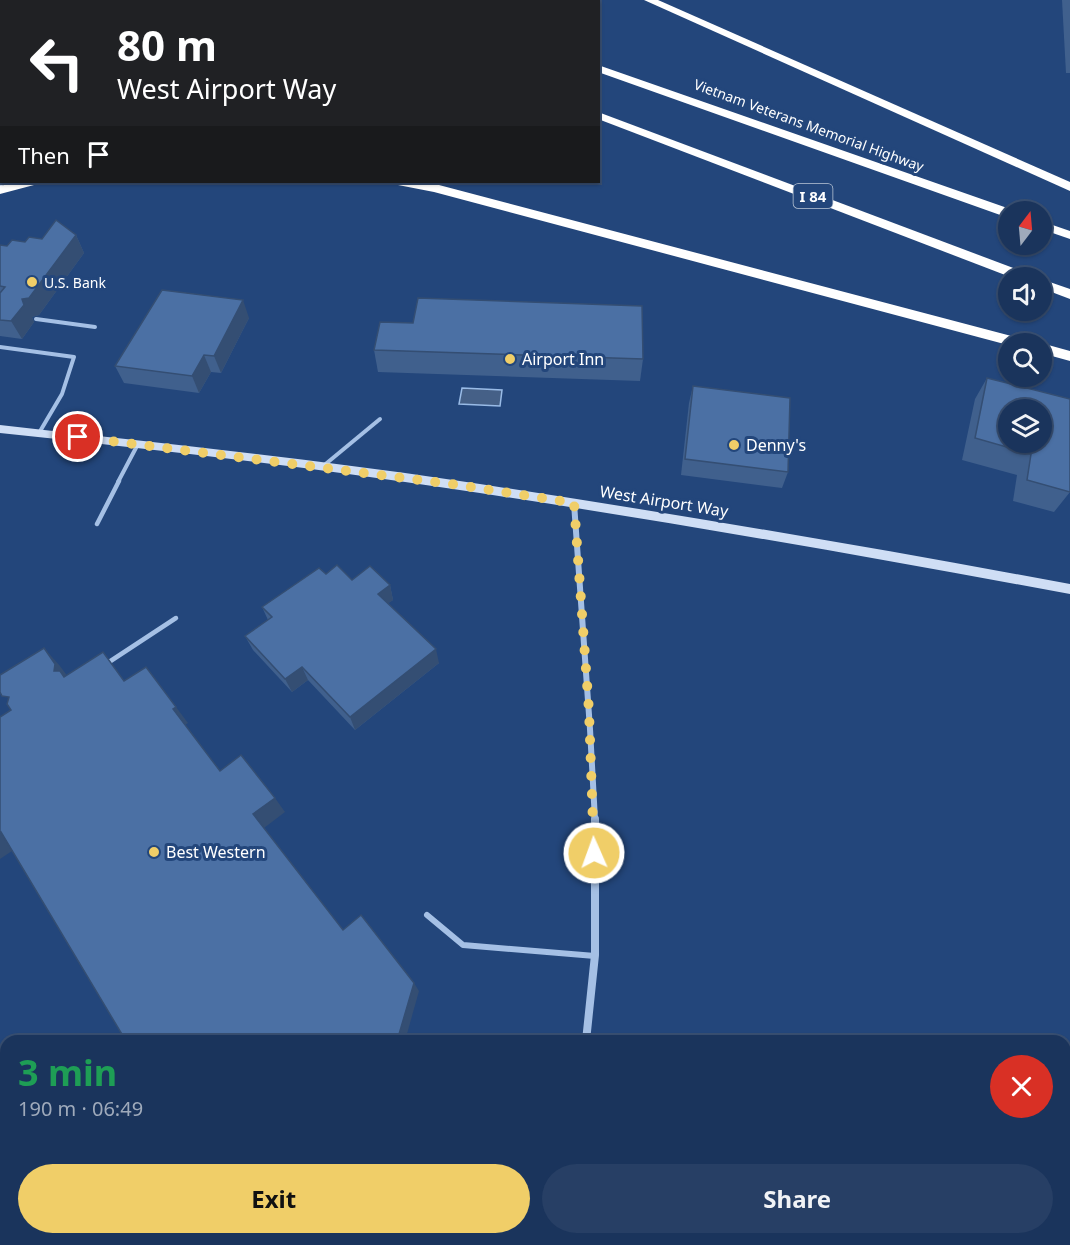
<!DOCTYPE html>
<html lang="en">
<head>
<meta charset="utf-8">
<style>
	:root { --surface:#1a345c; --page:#273f65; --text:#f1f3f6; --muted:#9faabb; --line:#384f72; --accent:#f0ce68 }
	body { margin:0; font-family:"Noto Sans",sans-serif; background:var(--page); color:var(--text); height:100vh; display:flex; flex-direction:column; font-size:22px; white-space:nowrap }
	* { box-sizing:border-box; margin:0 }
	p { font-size:20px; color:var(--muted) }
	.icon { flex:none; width:33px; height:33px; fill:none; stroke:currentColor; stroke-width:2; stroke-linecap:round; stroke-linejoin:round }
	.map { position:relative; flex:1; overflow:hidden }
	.drawer { position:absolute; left:0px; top:1035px; width:1071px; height:210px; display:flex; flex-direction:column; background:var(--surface); border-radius:18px 18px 0 0; box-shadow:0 2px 4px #0004,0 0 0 2px var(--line) }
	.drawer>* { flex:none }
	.top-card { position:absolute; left:0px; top:0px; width:600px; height:183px; box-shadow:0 2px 4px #0004,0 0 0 2px var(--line); background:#202124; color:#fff; overflow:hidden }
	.needle { width:39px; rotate:16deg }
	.controls { position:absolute; left:998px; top:201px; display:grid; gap:12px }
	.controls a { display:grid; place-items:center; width:54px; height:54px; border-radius:50%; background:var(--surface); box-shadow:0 2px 4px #0004,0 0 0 2px var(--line); font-size:30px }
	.pin { position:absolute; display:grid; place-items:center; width:51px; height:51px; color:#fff; margin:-26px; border:3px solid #fff; border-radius:50%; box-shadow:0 2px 6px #0007 }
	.me { position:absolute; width:66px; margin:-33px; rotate:358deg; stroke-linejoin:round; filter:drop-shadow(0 0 4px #0008) }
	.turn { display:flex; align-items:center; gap:21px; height:126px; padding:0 18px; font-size:27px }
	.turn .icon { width:78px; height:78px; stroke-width:2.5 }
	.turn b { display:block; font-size:42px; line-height:51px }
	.then { display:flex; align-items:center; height:57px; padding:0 18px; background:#0003; gap:12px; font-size:22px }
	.round { display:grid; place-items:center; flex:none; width:63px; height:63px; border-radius:32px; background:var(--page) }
	.headline { display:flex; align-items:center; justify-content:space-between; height:102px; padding:0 18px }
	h1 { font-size:36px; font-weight:700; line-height:45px; color:#1e9e55 }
	.cta { display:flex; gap:12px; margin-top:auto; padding:12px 18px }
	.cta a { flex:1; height:69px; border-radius:36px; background:var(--accent); color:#111; font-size:24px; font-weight:700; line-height:69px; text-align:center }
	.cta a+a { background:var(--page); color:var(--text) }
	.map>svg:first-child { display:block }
</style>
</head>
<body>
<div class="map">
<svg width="1070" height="1245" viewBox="0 0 1070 1245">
	<rect width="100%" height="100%" fill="#23467b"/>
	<polygon fill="#456087" stroke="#99bbe6" stroke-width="1.5" points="462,388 502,390 500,406 459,404"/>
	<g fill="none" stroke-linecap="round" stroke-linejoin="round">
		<g stroke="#a5c0e5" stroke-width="4">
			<polyline points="36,319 95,327"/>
			<polyline points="0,347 74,357 62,394 39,433"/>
			<polyline points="322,467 380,419"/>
			<polyline points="118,482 138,444"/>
		</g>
		<g stroke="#a5c0e5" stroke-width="4.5">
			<polyline points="97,524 119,481"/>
			<polyline points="106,664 176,618"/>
		</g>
		<polyline stroke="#a5c0e5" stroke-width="6" points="427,915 463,945 595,956"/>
		<polyline stroke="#a5c0e5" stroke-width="6" points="574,503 590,729 595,820"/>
		<g stroke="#a5c0e5" stroke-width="8">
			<polyline points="586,1041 595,955 595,819"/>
			<polyline points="563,1245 564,1239"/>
		</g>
		<g fill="#cfdef5" fill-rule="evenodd">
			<polygon points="325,0 332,0 324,2"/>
			<polygon points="0,147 2,147 0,152"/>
			<polygon points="0,181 10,182 0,187"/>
			<path d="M0,425C151,442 303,458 453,480C660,511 865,546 1070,584V594C865,556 660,520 453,489C303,466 151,449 0,433Z"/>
		</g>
		<g fill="#fff" fill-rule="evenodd">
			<polygon points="51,0 65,0 66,2 52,2"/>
			<polygon points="281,0 294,0 295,2 282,2"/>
			<polygon points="300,0 317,0 299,2"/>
			<polygon points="330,0 340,0 329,2"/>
			<polygon points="400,0 413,0 414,2 401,2"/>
			<polygon points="644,0 658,0 1070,182 1070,191"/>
			<polygon points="598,65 1013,210 1013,212 1008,212 1008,217 1003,216 598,72"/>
			<polygon points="598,112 1032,275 1034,278 1013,278 598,119"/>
			<polygon points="17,182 36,182 34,185 0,194 0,186"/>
			<polygon points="396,182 420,182 439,185 1023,339 1030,344 1008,345 434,192 398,185"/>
			<polygon points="1041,221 1070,231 1070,239 1041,229"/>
			<polygon points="1041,279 1070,289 1070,299 1041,288"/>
			<polygon points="1041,343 1070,351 1070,361 1041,353"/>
		</g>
	</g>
	<g fill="#40608d">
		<polygon points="1062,0 1070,0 1070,73 1066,73"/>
		<polygon points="76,235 84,253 39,315 32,317 34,322 22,339 0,336 0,245 7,246 42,239"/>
		<polygon points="249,318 221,373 211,372 199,393 124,383 115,366"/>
		<polygon points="374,350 643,359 640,381 378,372"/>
		<polygon points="987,378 1070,492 1054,512 1013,501 1017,475 962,460 975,399"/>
		<polygon points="693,386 788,472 782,488 681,475 689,403"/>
		<polygon points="326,574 352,580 390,585 393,600 388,603 439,663 355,730 308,680 292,692 253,650 245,636 268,620 262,607"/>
	</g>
	<g fill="#344e73">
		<polygon points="76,235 84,253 39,315 32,317 34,322 22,339 11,321 22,299"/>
		<polygon points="243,300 249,318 221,373 214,356"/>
		<polygon points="204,355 211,372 199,393 192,376"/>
		<polygon points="390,585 393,600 382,608 378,594"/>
		<polygon points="44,648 60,666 71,681 54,671"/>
		<polygon points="436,649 439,663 355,730 350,717"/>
		<polygon points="302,667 308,680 292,692 285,679"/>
		<polygon points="176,707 188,723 185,725 173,709"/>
		<polygon points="275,798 285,812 264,828 253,814"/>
		<polygon points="1,832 21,845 0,859 0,833"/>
		<polygon points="414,983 419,991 405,1041 397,1041"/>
		<polygon points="210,1239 226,1239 230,1245 213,1245"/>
	</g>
	<g fill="#4b70a4" stroke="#344e73" stroke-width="1.5" fill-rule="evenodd">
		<polygon points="56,220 76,235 29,298 22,299 24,305 11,321 0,320 0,293 5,287 0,286 0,245 7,246 12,240 25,242 29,237 42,239"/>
		<polygon points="162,290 243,300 214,356 204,355 192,376 115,366"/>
		<polygon points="418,298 642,306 643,359 374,350 380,322 413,323"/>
		<path d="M987,378L1070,399V492L1027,480L1031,454L975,438ZM1008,410H1041V442H1008Z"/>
		<polygon points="693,386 790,398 788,472 685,459"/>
		<polygon points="337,565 352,580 370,566 390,585 378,594 436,649 350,717 302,667 285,679 245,636 272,617 262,607 319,568 326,574"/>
		<polygon points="44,648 55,664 54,671 60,671 64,677 103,652 124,681 146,667 176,707 173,709 220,771 241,755 275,798 253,814 343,930 361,915 414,983 397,1041 126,1041 1,832 0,833 0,717 11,710 7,704 9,697 2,696 0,692 0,675"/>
		<polygon points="6,1209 6,1239 210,1239 213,1245 0,1245 0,1214"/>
	</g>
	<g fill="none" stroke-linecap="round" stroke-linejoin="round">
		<polyline stroke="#f0ce68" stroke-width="10" stroke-dasharray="0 18" points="78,437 451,484 574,503 589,711 594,853"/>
	</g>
	<g fill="#f0ce68" stroke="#23467b" stroke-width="2">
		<circle cx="32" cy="282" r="6"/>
		<circle cx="510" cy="359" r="6"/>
		<circle cx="734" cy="445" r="6"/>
		<circle cx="154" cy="852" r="6"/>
	</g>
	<g text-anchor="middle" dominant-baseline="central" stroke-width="6" stroke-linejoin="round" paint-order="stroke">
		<g font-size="14" fill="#fff" stroke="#23467b">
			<text transform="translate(809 125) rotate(20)">Vietnam Veterans Memorial Highway</text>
		</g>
		<g font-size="14" fill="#fff" stroke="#23467b" text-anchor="start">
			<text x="44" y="282">U.S. Bank</text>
		</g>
		<rect fill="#23467b" stroke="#bdc8d7" stroke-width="1.5" x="793.5" y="184" width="39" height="24" rx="4.5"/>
		<g font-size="15" font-weight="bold" fill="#fff">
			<text x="813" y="196">I 84</text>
		</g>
		<g font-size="16" fill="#fff" stroke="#23467b" text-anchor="start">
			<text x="522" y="359">Airport Inn</text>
			<text x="746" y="445">Denny's</text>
			<text x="166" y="852">Best Western</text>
		</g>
		<g font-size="16" fill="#fff" stroke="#23467b">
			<text transform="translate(664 501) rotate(9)">West Airport Way</text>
		</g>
	</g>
</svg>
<div class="controls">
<a><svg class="needle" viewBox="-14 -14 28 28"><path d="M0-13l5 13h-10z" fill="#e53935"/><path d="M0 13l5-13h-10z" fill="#9faabb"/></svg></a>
<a><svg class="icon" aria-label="sound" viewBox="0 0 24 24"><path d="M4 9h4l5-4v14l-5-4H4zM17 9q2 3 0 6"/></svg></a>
<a><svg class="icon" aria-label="search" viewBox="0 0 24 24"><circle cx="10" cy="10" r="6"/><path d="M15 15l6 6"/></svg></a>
<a><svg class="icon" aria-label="layers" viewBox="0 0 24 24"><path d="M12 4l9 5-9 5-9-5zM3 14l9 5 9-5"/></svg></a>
</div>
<div class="pin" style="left:78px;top:437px;background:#d93025"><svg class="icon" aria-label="arrive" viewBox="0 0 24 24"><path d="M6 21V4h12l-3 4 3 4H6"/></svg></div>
<svg class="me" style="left:594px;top:853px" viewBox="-20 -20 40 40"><circle r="17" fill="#f0ce68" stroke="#fff" stroke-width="3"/><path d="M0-11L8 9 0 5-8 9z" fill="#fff"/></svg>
<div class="top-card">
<div class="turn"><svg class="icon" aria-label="left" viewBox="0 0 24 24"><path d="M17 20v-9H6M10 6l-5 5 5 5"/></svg><div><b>80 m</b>West Airport Way</div></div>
<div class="then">Then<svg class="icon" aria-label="arrive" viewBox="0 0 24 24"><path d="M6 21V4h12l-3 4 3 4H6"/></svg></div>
</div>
<section class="drawer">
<div class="headline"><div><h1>3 min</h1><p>190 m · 06:49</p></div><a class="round" style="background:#d93025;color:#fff"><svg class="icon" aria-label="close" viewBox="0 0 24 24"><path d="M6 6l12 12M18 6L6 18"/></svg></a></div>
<div class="cta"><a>Exit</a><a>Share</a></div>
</section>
</div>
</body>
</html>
